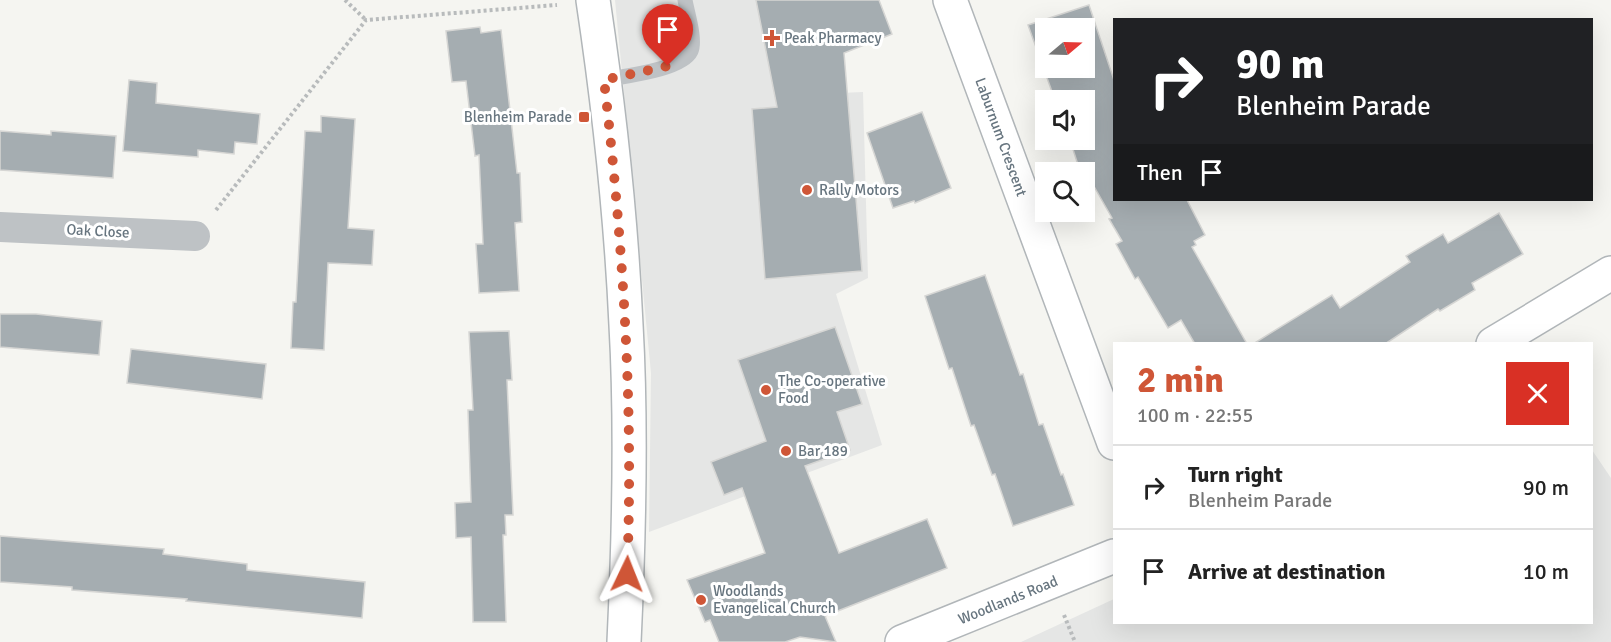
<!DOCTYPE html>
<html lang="en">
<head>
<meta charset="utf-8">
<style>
	:root { --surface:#fff; --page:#f6f6f6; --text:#222; --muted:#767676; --line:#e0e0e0; --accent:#cf5637 }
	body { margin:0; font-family:Signika,sans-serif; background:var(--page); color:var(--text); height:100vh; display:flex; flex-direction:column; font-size:22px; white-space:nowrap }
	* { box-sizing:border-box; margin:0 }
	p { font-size:20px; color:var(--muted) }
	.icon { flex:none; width:33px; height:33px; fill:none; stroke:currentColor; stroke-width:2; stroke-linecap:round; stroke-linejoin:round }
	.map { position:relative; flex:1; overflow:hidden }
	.details { position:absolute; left:1113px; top:342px; width:480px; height:282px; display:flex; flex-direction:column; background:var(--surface); border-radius:0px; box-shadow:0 6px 24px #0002 }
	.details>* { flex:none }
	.top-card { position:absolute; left:1113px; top:18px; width:480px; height:183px; border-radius:0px; box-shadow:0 6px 24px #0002; background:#202124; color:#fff; overflow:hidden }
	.needle { width:39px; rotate:71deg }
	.tools { position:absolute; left:1035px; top:18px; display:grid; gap:12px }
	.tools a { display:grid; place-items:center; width:60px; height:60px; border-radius:0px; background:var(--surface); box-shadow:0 6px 24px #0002; font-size:30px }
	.pin { position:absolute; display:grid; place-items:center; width:51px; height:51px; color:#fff; margin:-62px -26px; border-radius:50% 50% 50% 0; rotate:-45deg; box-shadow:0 0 6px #0007 }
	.pin .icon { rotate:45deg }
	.me { position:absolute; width:66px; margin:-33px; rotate:2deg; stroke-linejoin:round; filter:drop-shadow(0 0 4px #0008) }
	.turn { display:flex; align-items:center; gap:21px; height:126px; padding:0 24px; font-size:27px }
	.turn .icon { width:78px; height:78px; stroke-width:2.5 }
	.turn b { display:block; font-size:42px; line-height:51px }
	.then { display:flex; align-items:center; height:57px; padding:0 24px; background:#0003; gap:12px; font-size:22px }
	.round { display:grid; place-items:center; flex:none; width:63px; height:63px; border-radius:0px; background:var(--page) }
	.headline { display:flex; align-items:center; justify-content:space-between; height:102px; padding:0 24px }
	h1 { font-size:36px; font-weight:800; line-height:45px; color:var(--accent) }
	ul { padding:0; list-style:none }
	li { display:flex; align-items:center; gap:18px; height:84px; padding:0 24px; border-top:2px solid var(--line) }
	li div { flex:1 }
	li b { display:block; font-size:22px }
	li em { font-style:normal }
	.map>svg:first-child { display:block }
</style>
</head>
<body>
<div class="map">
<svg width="1611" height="642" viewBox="0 0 1611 642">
	<rect width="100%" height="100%" fill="#f5f5f1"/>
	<g fill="#e5e6e5">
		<polygon points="615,0 798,0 817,94 863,92 868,278 836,294 882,445 649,532 651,373"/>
		<polygon points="1592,450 1611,478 1611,642 1021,642 1114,599 1114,622 1592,622"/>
	</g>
	<g fill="#a5adb1" stroke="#d6d6d4" stroke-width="1.5" fill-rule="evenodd">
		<polygon points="756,0 879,0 892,34 844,53 862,271 765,279 752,109 777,107"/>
		<path d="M1089,5L1114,80V200H1187L1205,235L1194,241L1196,245L1192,247L1247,344H1195L1181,320L1168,328L1138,277L1135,279L1116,244L1122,241L1109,219L1112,218L1083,167L1079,168L1070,140H1084V100H1055L1028,25ZM1046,28H1084V68H1046Z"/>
		<polygon points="480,27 481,33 501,30 517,173 520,173 522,222 515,223 519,291 479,293 476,244 483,244 479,155 475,156 466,81 452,82 446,31"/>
		<polygon points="129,80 157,83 156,103 260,114 257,144 235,142 234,154 198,150 198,157 123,151"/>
		<polygon points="922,112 951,188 915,203 914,201 893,208 867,133"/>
		<polygon points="321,116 355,119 348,228 374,230 372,265 328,263 324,350 291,348 293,302 296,302 305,131 321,132"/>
		<polygon points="0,131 51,135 51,131 116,136 113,178 0,170"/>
		<polygon points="1499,213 1523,254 1472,283 1475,290 1440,311 1438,309 1385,344 1253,344 1332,295 1340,308 1410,262 1406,256 1443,234 1448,243"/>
		<polygon points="985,275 1020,375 1023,374 1039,425 1043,424 1061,475 1063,474 1074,505 1013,526 995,474 992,475 974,425 971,426 952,368 949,369 925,296"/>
		<polygon points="0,314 36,314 102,321 99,355 0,347"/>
		<polygon points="835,327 862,404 837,412 850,450 805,466 839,553 927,519 947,568 825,616 836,642 800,637 785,642 719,642 710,620 705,622 687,580 765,553 742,488 724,495 711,462 766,441 738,360"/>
		<polygon points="509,331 512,380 507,380 513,515 505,515 506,535 503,535 506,622 473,622 471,537 456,538 455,503 471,502 468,410 473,410 469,332"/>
		<polygon points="131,349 266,364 262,399 127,383"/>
		<polygon points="0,536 164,549 163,554 247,564 247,570 365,582 362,618 186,601 187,599 72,590 72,587 0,582"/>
	</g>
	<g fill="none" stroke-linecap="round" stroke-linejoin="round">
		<g stroke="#b1b6b9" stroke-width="36">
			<g id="secondary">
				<path d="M593,0C609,107 621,216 626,325C632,430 629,537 624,642"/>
				<polyline points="950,0 1114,443"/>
				<polyline points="1493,344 1611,273"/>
				<polyline points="902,642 1114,556"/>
			</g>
		</g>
		<g stroke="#b8bbbc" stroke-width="4" stroke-dasharray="3 3" stroke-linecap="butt">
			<polyline points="345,0 366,20"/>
			<polyline points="216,210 366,20 557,5"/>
			<polyline points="1064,615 1075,642"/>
		</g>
		<path stroke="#bec2c5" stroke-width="15" d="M604,80C624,76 682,70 691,51C696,40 687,12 685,0"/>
		<polyline stroke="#bec2c5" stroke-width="30" points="0,227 195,236"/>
		<use href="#secondary" stroke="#fff" stroke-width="33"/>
	</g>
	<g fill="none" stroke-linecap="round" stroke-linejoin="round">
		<path stroke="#cf5637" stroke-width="10" stroke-dasharray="0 18" d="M627,574C634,409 623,244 604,80L668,66"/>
	</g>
	<g fill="#cf5637" stroke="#fff" stroke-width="2">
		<path d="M769 29h6v6h6v6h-6v6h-6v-6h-6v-6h6z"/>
		<rect x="578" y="111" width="12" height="12" rx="3"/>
		<circle cx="807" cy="190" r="6"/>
		<circle cx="766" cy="390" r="6"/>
		<circle cx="786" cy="451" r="6"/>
		<circle cx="701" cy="600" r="6"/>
	</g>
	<g text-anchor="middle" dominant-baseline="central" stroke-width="6" stroke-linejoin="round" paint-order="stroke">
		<g font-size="15" fill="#67757f" stroke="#fff" text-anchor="start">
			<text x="784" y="38">Peak Pharmacy</text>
			<text x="572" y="117" text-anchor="end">Blenheim Parade</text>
			<text x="819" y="190">Rally Motors</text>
			<text x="778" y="381">The Co-operative<tspan x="778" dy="17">Food</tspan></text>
			<text x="798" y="451">Bar 189</text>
			<text x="713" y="591">Woodlands<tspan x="713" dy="17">Evangelical Church</tspan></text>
		</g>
		<g font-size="15" fill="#67757f" stroke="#fff">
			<text transform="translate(1001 137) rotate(70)">Laburnum Crescent</text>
			<text transform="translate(98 231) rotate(3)">Oak Close</text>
			<text transform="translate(1008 600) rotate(-22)">Woodlands Road</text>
		</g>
	</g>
</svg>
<div class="tools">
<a><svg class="needle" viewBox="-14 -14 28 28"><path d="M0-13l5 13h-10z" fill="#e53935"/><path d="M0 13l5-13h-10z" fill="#767676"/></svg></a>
<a><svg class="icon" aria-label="sound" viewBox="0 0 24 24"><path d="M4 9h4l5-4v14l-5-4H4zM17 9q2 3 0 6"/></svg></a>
<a><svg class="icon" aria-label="search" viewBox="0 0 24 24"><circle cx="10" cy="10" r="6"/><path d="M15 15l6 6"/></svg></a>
</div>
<div class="pin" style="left:668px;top:66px;background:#d93025"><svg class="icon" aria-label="arrive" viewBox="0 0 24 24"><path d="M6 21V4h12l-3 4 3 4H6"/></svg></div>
<svg class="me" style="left:627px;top:574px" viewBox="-20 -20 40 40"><path d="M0-17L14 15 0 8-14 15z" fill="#cf5637" stroke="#fff" stroke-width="4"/></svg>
<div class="top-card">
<div class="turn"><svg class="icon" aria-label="right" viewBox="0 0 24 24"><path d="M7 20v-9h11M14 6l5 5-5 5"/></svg><div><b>90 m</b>Blenheim Parade</div></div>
<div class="then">Then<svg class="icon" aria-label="arrive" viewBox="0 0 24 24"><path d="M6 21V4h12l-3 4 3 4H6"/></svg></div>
</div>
<section class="details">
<div class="headline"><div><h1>2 min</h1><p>100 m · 22:55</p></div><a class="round" style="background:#d93025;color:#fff"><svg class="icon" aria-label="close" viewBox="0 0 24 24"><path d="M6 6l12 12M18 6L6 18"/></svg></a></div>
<ul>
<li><svg class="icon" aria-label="right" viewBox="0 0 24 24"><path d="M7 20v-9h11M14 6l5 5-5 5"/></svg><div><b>Turn right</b><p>Blenheim Parade</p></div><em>90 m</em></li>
<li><svg class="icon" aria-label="arrive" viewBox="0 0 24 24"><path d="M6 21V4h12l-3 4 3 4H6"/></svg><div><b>Arrive at destination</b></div><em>10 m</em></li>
</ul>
</section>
</div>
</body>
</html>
